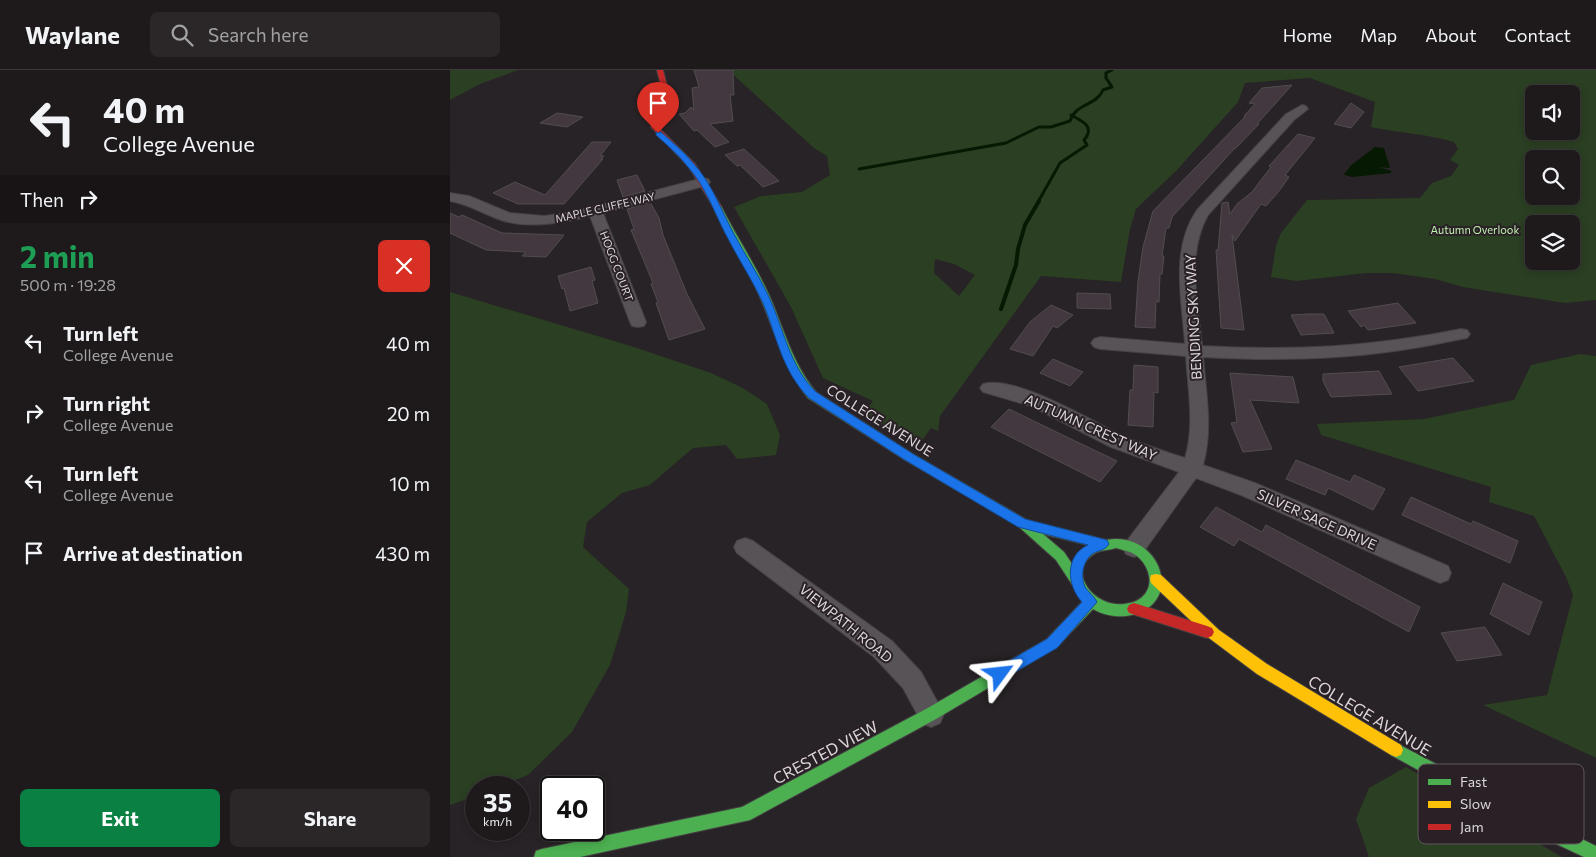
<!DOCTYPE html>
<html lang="en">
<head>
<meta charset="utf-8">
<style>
	:root { --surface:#1e1a1c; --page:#2b2729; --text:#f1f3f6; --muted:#a1a1a3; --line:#3c383b; --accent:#0b8043 }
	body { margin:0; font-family:Commissioner,sans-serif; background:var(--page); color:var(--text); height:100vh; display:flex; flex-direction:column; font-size:19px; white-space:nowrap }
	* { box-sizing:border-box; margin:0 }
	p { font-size:16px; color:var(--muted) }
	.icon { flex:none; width:28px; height:28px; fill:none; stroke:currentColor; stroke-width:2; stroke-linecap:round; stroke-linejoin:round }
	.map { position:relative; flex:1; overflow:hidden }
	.sheet { display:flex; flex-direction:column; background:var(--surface); width:450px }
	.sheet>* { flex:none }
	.guide { background:#1e1a1c; color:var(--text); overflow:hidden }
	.fabs { position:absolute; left:1075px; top:15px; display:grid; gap:10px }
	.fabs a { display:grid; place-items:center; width:55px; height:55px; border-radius:8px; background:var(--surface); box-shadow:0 2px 8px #0003,0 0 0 1px var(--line); font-size:25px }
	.speed { position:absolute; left:15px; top:706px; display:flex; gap:10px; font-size:25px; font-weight:700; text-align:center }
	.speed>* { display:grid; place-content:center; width:65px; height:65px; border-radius:50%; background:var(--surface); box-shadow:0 2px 8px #0003,0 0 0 1px var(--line); line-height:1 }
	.speed small { font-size:12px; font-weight:400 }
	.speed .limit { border:2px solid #111; border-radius:8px; background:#fff; color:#111 }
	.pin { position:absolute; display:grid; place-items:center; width:42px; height:42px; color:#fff; margin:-51px -21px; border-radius:50% 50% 50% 0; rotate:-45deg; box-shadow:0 0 5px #0007 }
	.pin .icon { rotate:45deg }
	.me { position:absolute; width:55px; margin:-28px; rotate:60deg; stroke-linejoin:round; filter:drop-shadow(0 0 4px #0008) }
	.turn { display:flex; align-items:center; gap:18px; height:105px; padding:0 20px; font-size:22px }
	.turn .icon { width:65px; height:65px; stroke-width:2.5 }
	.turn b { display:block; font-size:35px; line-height:42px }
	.then { display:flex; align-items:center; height:48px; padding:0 20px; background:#0003; gap:10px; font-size:19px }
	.round { display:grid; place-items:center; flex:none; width:52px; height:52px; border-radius:8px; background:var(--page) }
	.head { display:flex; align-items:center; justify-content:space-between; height:85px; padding:0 20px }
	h1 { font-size:30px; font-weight:700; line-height:38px; color:#1e9e55 }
	.button { display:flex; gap:10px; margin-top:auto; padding:10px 20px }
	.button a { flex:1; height:58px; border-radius:8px; background:var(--accent); color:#fff; font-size:20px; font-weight:700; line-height:58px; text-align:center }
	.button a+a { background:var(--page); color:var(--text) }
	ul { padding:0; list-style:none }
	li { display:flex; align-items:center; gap:15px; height:70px; padding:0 20px }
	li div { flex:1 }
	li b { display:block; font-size:19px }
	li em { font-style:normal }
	header { display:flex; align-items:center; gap:30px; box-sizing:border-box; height:70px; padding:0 25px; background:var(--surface); border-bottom:1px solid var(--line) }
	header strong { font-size:24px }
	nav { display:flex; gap:28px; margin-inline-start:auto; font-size:18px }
	.search { width:350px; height:45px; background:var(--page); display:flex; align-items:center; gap:12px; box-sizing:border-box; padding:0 18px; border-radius:8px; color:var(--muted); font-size:19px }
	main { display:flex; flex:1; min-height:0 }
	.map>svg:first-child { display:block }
</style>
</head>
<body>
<header>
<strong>Waylane</strong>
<div class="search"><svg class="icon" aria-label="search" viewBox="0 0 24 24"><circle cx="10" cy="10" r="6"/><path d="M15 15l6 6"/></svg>Search here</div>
<nav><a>Home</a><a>Map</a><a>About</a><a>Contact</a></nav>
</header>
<main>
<section class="sheet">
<div class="guide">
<div class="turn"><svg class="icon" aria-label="left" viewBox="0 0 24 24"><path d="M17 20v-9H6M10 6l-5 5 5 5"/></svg><div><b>40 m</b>College Avenue</div></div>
<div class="then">Then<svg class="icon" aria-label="right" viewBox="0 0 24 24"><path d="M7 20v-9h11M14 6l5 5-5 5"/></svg></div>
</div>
<div class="head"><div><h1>2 min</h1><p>500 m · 19:28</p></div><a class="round" style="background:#d93025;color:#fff"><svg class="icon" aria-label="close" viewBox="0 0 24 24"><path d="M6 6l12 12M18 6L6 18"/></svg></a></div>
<ul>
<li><svg class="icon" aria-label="left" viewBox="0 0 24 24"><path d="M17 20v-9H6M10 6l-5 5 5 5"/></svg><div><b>Turn left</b><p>College Avenue</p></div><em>40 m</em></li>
<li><svg class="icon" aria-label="right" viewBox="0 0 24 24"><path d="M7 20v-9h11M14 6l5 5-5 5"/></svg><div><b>Turn right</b><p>College Avenue</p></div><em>20 m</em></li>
<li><svg class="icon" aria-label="left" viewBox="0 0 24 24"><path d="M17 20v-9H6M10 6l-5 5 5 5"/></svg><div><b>Turn left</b><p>College Avenue</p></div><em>10 m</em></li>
<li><svg class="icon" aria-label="arrive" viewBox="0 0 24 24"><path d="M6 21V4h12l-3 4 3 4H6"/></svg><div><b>Arrive at destination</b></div><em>430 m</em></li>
</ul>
<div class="button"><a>Exit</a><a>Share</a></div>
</section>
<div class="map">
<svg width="1146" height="787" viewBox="0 0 1146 787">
	<rect width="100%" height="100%" fill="#282326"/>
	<g fill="#2b3f23" fill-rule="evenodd">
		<polygon points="0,0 68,0 30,14 0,30"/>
		<path d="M278,0H1146V230L1115,233L1013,217L985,209L943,203H916L846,211L821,207L826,176L831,163L857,130L970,128L982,113L1001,106L1009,95L1000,90L1008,79L1004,72C977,64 949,63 921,57L925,32L860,8L795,13L788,32L727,100L686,139L680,159L671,212L591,206L490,346L488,361L481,358L467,378L413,344L423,331L373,308L341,237L284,137L311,126L352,122L380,105L377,86L364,78ZM1084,24H1121V61H1084ZM1084,89H1121V126H1084ZM1084,154H1121V191H1084ZM485,189L504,194L525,205L509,226L484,203Z"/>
		<polygon points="0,222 184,277 261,303 293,318 317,334 330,365 326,385 287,389 276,375 243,378 200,415 172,423 137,452 133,477 179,519 176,542 160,595 122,662 78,705 47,717 26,718 26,726 0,735"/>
		<polygon points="1130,284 1146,286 1146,688 1033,635 1097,625 1123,525 1116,507 1084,446 1039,432 1041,417 871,365 867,354 974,349 1064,330 1081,295"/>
		<polygon points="956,697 1112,787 919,787 906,749 919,718"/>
	</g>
	<polygon fill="#061903" points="925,77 934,78 940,98 929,97 941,101 941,103 902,107 895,105 894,104 898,100 900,96"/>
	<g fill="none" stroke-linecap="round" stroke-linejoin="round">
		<g stroke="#061903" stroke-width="3">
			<path d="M409,99L556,73L589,57H601L620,51C626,33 646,36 653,20L662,17L656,8V3L662,0"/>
			<path d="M588,132L610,93L637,75L634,70C646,57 632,51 621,45"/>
		</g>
		<polyline stroke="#061903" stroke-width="4" points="551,239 566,195 568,179 575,155 589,131"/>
	</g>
	<g fill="#43383f" stroke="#514d4f">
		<polygon points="244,0 283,0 284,25 280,25 283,51 260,54 279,72 265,77 247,60 244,61 229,44 235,43 241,37 244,40 242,18 249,17"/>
		<polygon points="842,15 807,54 809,54 786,78 785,78 722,147 719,158 716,158 712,186 714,186 712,204 710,204 709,232 706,231 705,258 685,257 688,211 693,177 703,141 795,47 794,46 805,34 799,33 812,18"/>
		<polygon points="901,33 914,42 901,58 884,54"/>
		<polygon points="107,43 133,47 117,57 90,53"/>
		<polygon points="848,64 865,68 835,105 839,107 829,121 816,136 811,134 785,171 782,165 794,260 771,258 766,180 768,180 772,133 778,132 780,144 787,134 802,122 821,97 819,96"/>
		<polygon points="142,72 161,72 150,86 154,86 151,89 153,89 114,134 68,134 43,123 65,112 95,125"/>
		<polygon points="294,79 329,111 313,117 290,95 287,96 275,85"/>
		<polygon points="187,105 195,121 173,127 167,110"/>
		<polygon points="200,132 209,148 213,165 237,224 255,259 219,270 206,233 208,232 201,214 203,213 181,160 184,159 177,139"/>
		<polygon points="0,143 9,147 12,145 52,163 114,165 96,187 72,186 76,182 36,180 0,163"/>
		<polygon points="141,197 145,210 142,211 148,233 120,241 114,218 112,219 108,206"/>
		<polygon points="627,223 660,224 661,239 627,238"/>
		<polygon points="948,233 966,253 918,260 914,255 911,257 898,241"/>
		<polygon points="601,235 623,245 607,258 603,256 583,286 560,279 580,252"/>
		<polygon points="859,244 874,244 884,263 851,265 841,245"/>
		<polygon points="1003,288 1024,311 968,321 949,297"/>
		<polygon points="603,289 633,302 620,316 590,303"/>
		<polygon points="684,295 708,297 708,323 704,322 703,357 678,355 680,320 683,320"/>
		<polygon points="929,301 942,324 881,327 873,311 873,304"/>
		<polygon points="780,303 843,307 849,333 800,330 822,379 793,382 781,353 787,352"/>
		<polygon points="559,339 623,370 667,391 650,412 541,357"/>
		<polygon points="846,390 900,412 904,405 935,419 923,440 878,418 875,425 836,409"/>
		<polygon points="961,427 1021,454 1023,451 1068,471 1060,493 952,445"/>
		<polygon points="766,437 812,462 816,455 970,537 959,562 789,469 784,476 750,457"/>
		<polygon points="1053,513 1092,532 1079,565 1040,544"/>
		<polygon points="1035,557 1052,585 1007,591 991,563"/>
	</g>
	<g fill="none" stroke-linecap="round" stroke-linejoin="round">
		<g stroke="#454143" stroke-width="2">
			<g id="street">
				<path d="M852,35L856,36L858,39L844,50L758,145C736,184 748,233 752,276C843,281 922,277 1011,259L1017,260L1020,264L1017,268L1011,269C921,289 844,292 753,287C756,323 763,360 753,395L805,413L998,496L1001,503L998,510L990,513L791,425L746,408L692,484L684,487L676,484L673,478L676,472L729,402L661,377L581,336L533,322L530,318L533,314C565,304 642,352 674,366C693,375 714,381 735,388C745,356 738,319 736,286L650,279L644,277L641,273L644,269L650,267L735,274C732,230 720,179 747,140L836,44Z"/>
				<path d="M253,108L258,109L260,112L258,115L153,143L196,252L194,256L188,257L182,256L180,252L140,146C114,153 77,159 51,150C34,144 18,134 0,131V123L19,126L60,143L94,146L123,142Z"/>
				<polygon points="295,468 303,471 442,571 471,602 494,644 490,653 481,657 472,653 453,618 424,587 287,483 284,477 287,471"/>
			</g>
		</g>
		<g stroke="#454143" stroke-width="2">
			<g id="fast">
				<path d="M264,134L271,136C286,166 305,194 319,225C334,259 342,293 366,322L463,384L577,450L656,470C711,459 738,537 676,546C664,547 653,545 643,539L607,577L486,649L300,750L130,787H84L86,781L92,779L292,737L476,639L597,569L633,531L606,490L568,456L455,390L358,328C334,297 325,262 310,227C298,199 282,174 268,147L263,136ZM593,464L638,475L628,483L622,494L614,482ZM666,478C672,480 679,481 684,484C697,492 705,511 695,524C689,531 683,533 674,534C643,538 614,499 647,482C653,480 660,480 666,478Z"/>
				<polygon points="946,673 1089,748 1146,776 1146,787 1134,787 1077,760 941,685 939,680 941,675"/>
			</g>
		</g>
		<g stroke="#454143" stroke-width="2">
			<polygon id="slow" points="706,504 711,505 769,560 817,594 951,675 953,680 951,685 946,687 941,685 807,604 759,568 701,513 700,509 701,505"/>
		</g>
		<g stroke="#454143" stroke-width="2">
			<g id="jam">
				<polygon points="207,0 213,0 217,16 208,57 245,94 271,136 270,138 264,138 239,97 201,57 211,16"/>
				<polygon points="684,533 757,556 762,558 764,562 762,566 757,568 679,543 677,539 679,535"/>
			</g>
		</g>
		<use href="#street" fill="#575356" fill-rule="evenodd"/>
		<use href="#fast" fill="#4caf50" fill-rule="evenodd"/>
		<use href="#slow" fill="#ffc107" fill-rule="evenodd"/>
		<use href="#jam" fill="#c62828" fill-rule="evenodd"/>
	</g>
	<path fill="#1a73e8" stroke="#114b97" d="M206,62H211C222,72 234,82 244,94C262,114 271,140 284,164C295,185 309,205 319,227C334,260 340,297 366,322L463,384L575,449L657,470L659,474C655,481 648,480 642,484C633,491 630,506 635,517C638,522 644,526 647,532L607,578L555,608L550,610L545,608L543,604L545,599L597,569L632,532C617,516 614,486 638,475L568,457L455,390L359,328C332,301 327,267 313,233C302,209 287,187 275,163C264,141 255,116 238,97C229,85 217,75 206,65Z"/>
	<g text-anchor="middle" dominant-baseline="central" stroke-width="4" stroke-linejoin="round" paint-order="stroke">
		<g font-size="11" fill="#dcd5d9" stroke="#2a2127">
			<text transform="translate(155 137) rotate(-13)">MAPLE CLIFFE WAY</text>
			<text transform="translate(167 196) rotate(69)">HOGG COURT</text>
		</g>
		<g font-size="11" fill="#c0f3af" stroke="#2a2127">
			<text x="1025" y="159">Autumn Overlook</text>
		</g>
		<g font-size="14" fill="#dcd5d9" stroke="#2a2127">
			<text transform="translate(743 247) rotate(-93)">BENDING SKY WAY</text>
			<text transform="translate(430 350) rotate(32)">COLLEGE AVENUE</text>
			<text transform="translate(641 357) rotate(24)">AUTUMN CREST WAY</text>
			<text transform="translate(867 449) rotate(24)">SILVER SAGE DRIVE</text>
			<text transform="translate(396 553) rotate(39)">VIEWPATH ROAD</text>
		</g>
		<g font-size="16" fill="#dcd5d9" stroke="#2a2127">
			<text transform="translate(920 645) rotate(31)">COLLEGE AVENUE</text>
			<text transform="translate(375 682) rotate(-28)">CRESTED VIEW</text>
		</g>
	</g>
	<rect x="968" y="694" width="166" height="80" rx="8" fill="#2a2127" stroke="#5f575c" stroke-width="1"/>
	<rect x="978" y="709" width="23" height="6" fill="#4caf50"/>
	<rect x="978" y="731" width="23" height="7" fill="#ffc107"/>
	<rect x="978" y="754" width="23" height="6" fill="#c62828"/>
	<g font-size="14" fill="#dcd5d9">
		<text x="1010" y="717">Fast</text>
		<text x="1010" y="739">Slow</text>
		<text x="1010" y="762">Jam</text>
	</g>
</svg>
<div class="fabs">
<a><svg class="icon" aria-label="sound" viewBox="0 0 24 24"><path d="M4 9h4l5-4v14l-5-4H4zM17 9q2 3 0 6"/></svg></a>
<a><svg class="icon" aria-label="search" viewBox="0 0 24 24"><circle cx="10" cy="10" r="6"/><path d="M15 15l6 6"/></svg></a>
<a><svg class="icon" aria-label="layers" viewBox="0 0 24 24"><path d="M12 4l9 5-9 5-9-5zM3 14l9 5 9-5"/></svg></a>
</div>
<div class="speed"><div>35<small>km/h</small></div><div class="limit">40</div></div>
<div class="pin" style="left:208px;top:63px;background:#d93025"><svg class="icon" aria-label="arrive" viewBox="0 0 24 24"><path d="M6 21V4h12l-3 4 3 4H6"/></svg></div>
<svg class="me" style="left:550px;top:604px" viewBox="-20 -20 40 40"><path d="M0-17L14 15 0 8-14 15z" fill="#1a73e8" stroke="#fff" stroke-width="4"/></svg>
</div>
</main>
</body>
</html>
